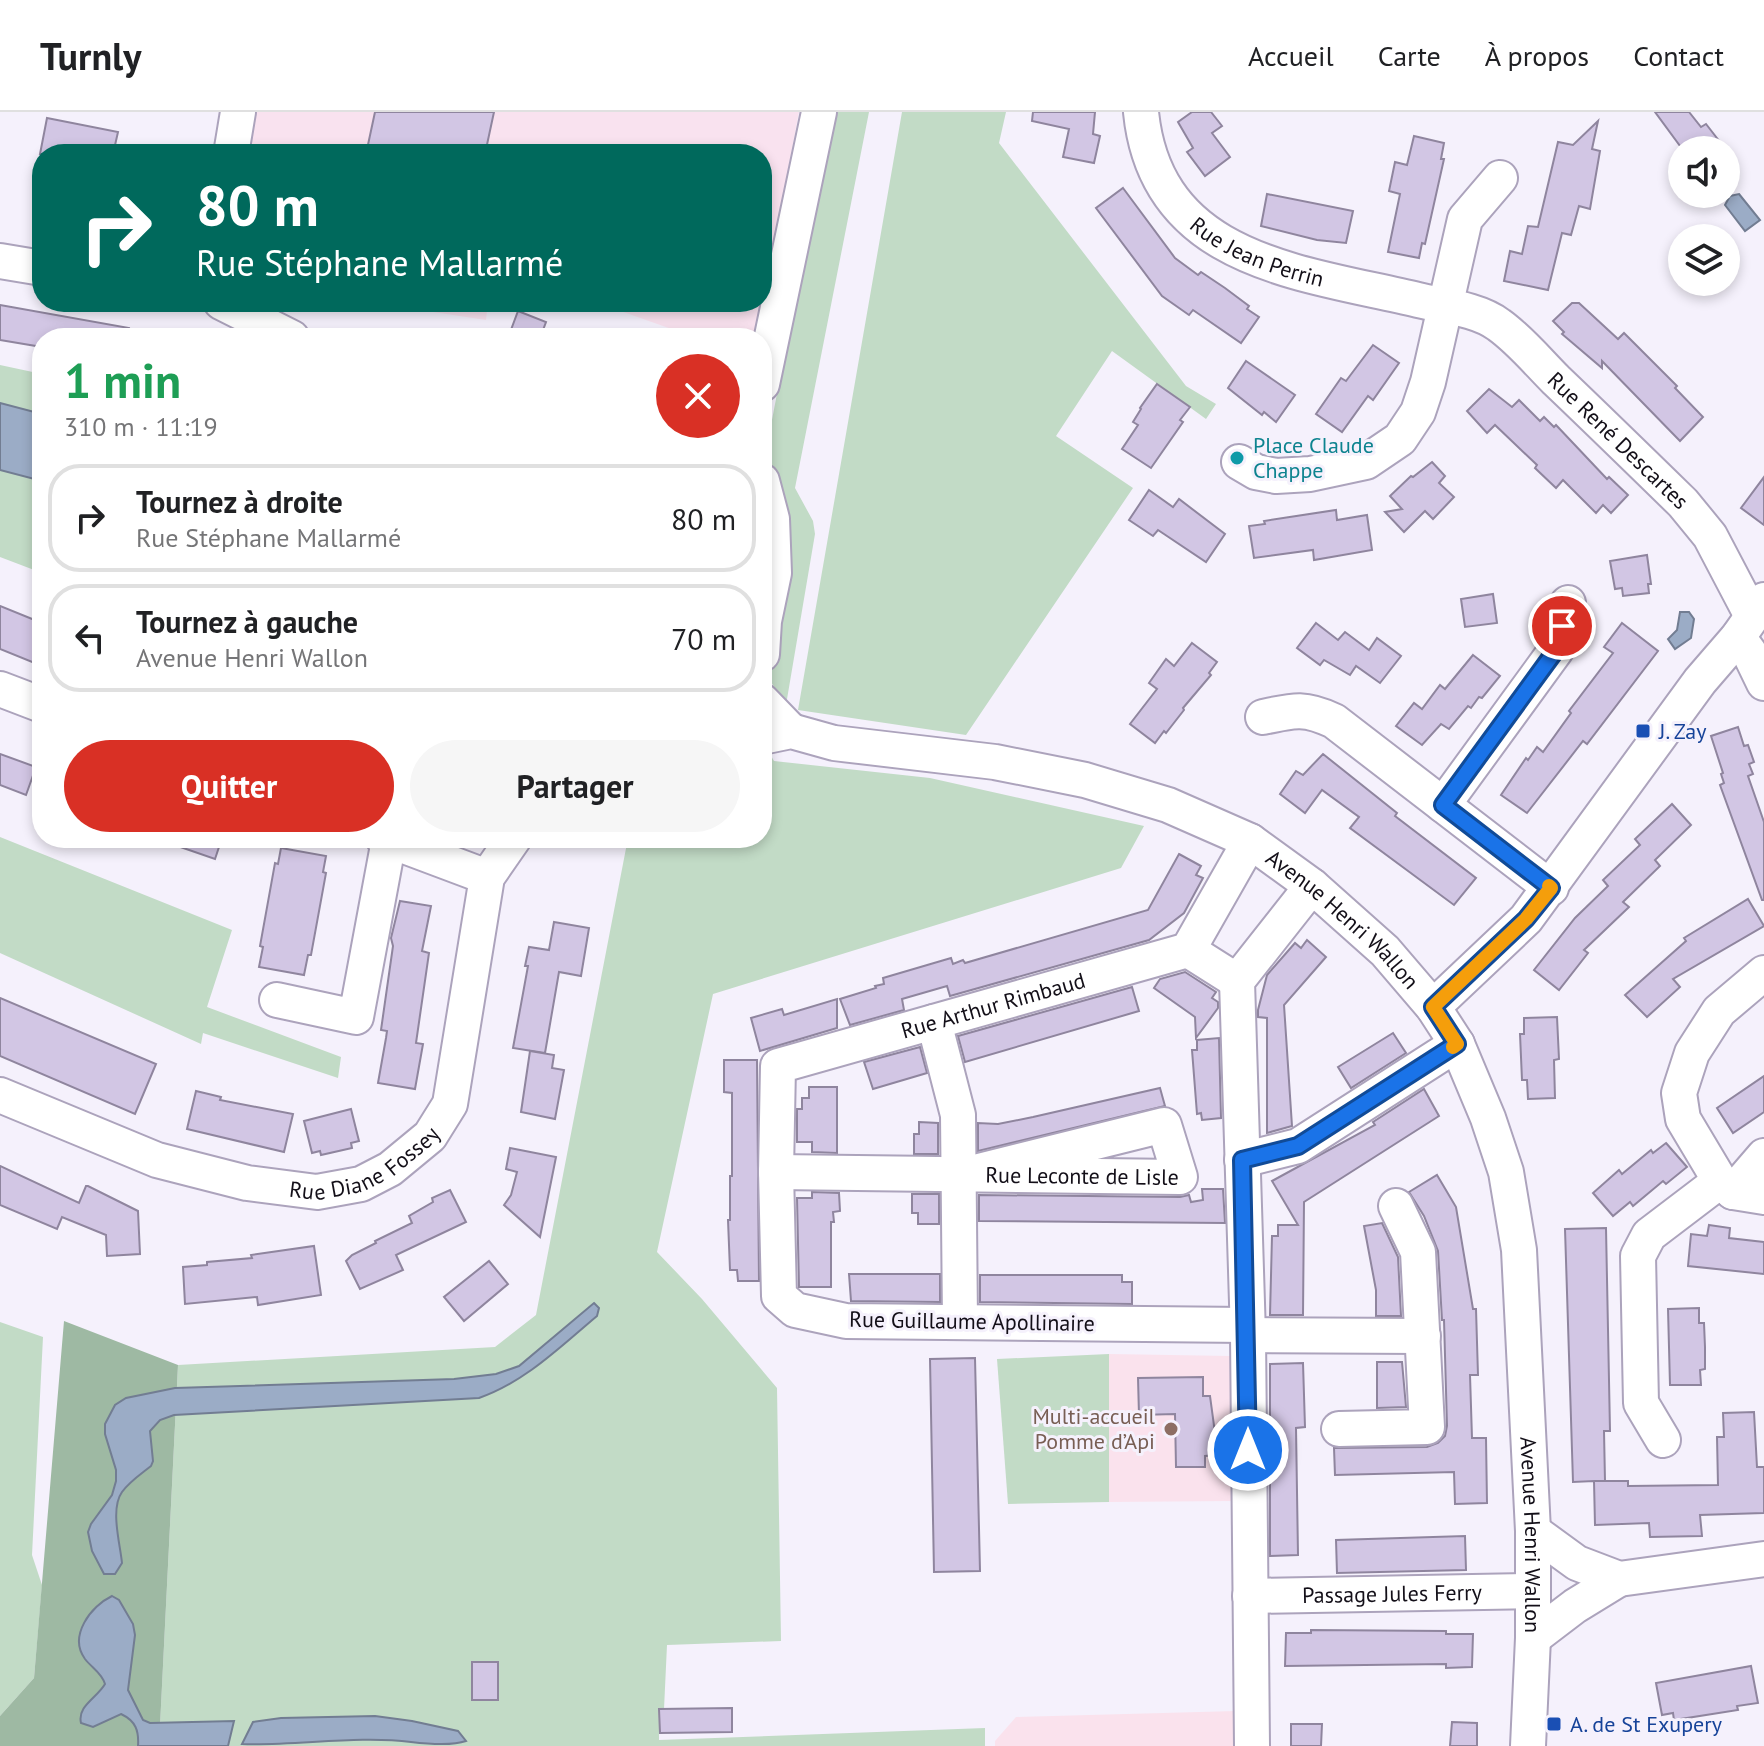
<!DOCTYPE html>
<html lang="fr">
<head>
<meta charset="utf-8">
<style>
	:root { --surface:#fff; --page:#f6f6f6; --text:#202124; --muted:#757577; --line:#e0e0e0; --accent:#d93025 }
	body { margin:0; font-family:"PT Sans",sans-serif; background:var(--page); color:var(--text); height:100vh; display:flex; flex-direction:column; font-size:30px; white-space:nowrap }
	* { box-sizing:border-box; margin:0 }
	p { font-size:26px; color:var(--muted) }
	.icon { flex:none; width:44px; height:44px; fill:none; stroke:currentColor; stroke-width:2; stroke-linecap:round; stroke-linejoin:round }
	.map { position:relative; flex:1; overflow:hidden }
	.drawer { position:absolute; left:32px; top:216px; width:740px; height:520px; display:flex; flex-direction:column; background:var(--surface); border-radius:32px; box-shadow:0 4px 12px #0003 }
	.drawer>* { flex:none }
	.guide { position:absolute; left:32px; top:32px; width:740px; height:168px; border-radius:32px; box-shadow:0 4px 12px #0003; background:#00695c; color:#fff; overflow:hidden }
	.fabs { position:absolute; left:1668px; top:24px; display:grid; gap:16px }
	.fabs a { display:grid; place-items:center; width:72px; height:72px; border-radius:50%; background:var(--surface); box-shadow:0 4px 12px #0003; font-size:40px }
	.pin { position:absolute; display:grid; place-items:center; width:68px; height:68px; color:#fff; margin:-34px; border:4px solid #fff; border-radius:50%; box-shadow:0 2px 8px #0007 }
	.me { position:absolute; width:88px; margin:-44px; rotate:0deg; stroke-linejoin:round; filter:drop-shadow(0 0 6px #0008) }
	.turn { display:flex; align-items:center; gap:28px; height:168px; padding:0 32px; font-size:36px }
	.turn .icon { width:104px; height:104px; stroke-width:2.5 }
	.turn b { display:block; font-size:56px; line-height:68px }
	.round { display:grid; place-items:center; flex:none; width:84px; height:84px; border-radius:42px; background:var(--page) }
	.summary { display:flex; align-items:center; justify-content:space-between; height:136px; padding:0 32px }
	h1 { font-size:48px; font-weight:700; line-height:60px; color:#1e9e55 }
	.action { display:flex; gap:16px; margin-top:auto; padding:16px 32px }
	.action a { flex:1; height:92px; border-radius:48px; background:var(--accent); color:#fff; font-size:32px; font-weight:700; line-height:92px; text-align:center }
	.action a+a { background:var(--page); color:var(--text) }
	ul { padding:0; list-style:none }
	li { display:flex; align-items:center; gap:24px; height:108px; margin:0 16px 12px; padding:0 16px; border:4px solid var(--line); border-radius:32px }
	li div { flex:1 }
	li b { display:block; font-size:30px }
	li em { font-style:normal }
	header { display:flex; align-items:center; gap:48px; box-sizing:border-box; height:112px; padding:0 40px; background:var(--surface); border-bottom:2px solid var(--line) }
	header strong { font-size:38px }
	nav { display:flex; gap:44px; margin-inline-start:auto; font-size:28px }
	.map>svg:first-child { display:block }
</style>
</head>
<body>
<header>
<strong>Turnly</strong>
<nav><a>Accueil</a><a>Carte</a><a>À propos</a><a>Contact</a></nav>
</header>
<div class="map">
<svg width="1764" height="1634" viewBox="0 0 1764 1634">
	<rect width="100%" height="100%" fill="#f5f1fc"/>
	<g fill="#f9e2ef">
		<polygon points="252,0 799,0 756,226 697,226 595,190 762,190 762,42 244,42"/>
		<polygon points="367,190 488,190 486,208"/>
	</g>
	<g fill="#fae2ed">
		<polygon points="1109,1242 1231,1244 1234,1389 1109,1390"/>
		<polygon points="1236,1599 1237,1634 995,1634 995,1629 1016,1605"/>
	</g>
	<g fill="#c2dbc6">
		<polygon points="831,0 869,0 795,376 813,409 815,422 786,593 771,570 784,422 769,351 771,313"/>
		<polygon points="902,0 1006,0 999,31 1186,274 1216,292 1206,307 1112,239 1056,324 1133,376 966,623 798,598"/>
		<polygon points="0,253 42,262 42,461 0,445"/>
		<polygon points="770,642 774,649 930,666 1144,714 1121,756 713,882 657,1140 702,1187 777,1276 781,1529 667,1533 664,1597 659,1597 659,1628 985,1616 985,1634 159,1634 178,1253 495,1235 536,1203 628,726 762,726 762,645"/>
		<polygon points="0,725 232,818 207,895 341,945 338,966 203,921 201,932 0,841"/>
		<polygon points="0,1210 43,1225 32,1443 42,1473 34,1566 0,1604"/>
		<polygon points="1109,1242 1109,1390 1008,1392 997,1247"/>
	</g>
	<polygon fill="#9eb9a3" points="64,1209 178,1253 159,1634 0,1634 0,1604 34,1566"/>
	<g fill="#9bacc6" stroke="#727d92" stroke-width="2">
		<polygon points="1739,82 1760,108 1745,119 1725,93 1730,84"/>
		<polygon points="0,291 42,302 42,369 0,358"/>
		<polygon points="1680,500 1689,500 1694,507 1691,526 1675,537 1668,527 1677,518"/>
		<path d="M594,1191L599,1196L597,1204C560,1235 525,1270 479,1286L174,1303L160,1308L150,1319L153,1349L151,1354C141,1362 129,1370 122,1380C110,1397 120,1431 122,1451L115,1462H104L92,1439L88,1420L91,1412L112,1383L116,1369V1358L105,1322V1312L115,1293L126,1286L175,1276L454,1267L496,1262L519,1254Z"/>
		<path d="M112,1484L119,1488L133,1512L135,1523L128,1578L143,1608L150,1611L234,1609L228,1634H138C139,1619 136,1609 121,1602L93,1615L81,1611C77,1594 97,1586 105,1572C102,1561 92,1556 85,1547C68,1524 91,1494 112,1484Z"/>
		<path d="M375,1604L412,1609L458,1619L466,1629C452,1634 428,1632 411,1630C358,1623 296,1634 242,1632L253,1610L281,1606Z"/>
	</g>
	<g fill="#d2c6e4" stroke="#8f859e" stroke-width="2">
		<polygon points="375,0 494,0 485,42 366,42"/>
		<polygon points="1033,0 1095,0 1093,22 1100,24 1094,51 1063,45 1069,17 1032,9"/>
		<polygon points="1192,0 1211,0 1222,14 1212,21 1230,45 1205,64 1187,40 1193,36 1178,10"/>
		<polygon points="1655,0 1689,0 1701,15 1706,12 1720,30 1710,38 1683,38"/>
		<polygon points="47,6 118,20 113,42 40,42"/>
		<polygon points="1598,9 1592,37 1600,39 1590,97 1579,94 1571,123 1562,121 1548,178 1504,169 1510,139 1522,142 1528,114 1538,115 1558,30 1573,33"/>
		<polygon points="1414,24 1444,31 1441,47 1444,47 1425,132 1422,131 1419,146 1388,140 1400,82 1389,79 1395,50 1407,53"/>
		<polygon points="1123,76 1175,146 1198,163 1201,160 1225,176 1249,194 1247,197 1259,205 1241,231 1193,198 1189,203 1162,184 1096,96"/>
		<polygon points="1267,82 1353,99 1346,131 1317,128 1261,114"/>
		<polygon points="1572,191 1579,191 1618,227 1624,221 1677,274 1675,276 1703,305 1680,329 1602,249 1602,256 1562,222 1564,220 1553,209"/>
		<polygon points="0,193 129,216 128,226 42,226 42,235 0,228"/>
		<polygon points="518,199 546,210 540,226 508,226"/>
		<polygon points="1373,233 1399,251 1373,288 1368,284 1342,320 1316,302 1341,266 1346,269"/>
		<polygon points="1246,249 1295,283 1276,310 1264,300 1262,303 1228,276"/>
		<polygon points="1157,272 1190,295 1180,308 1183,310 1151,356 1122,337 1138,313 1133,310 1141,297 1140,296"/>
		<polygon points="1489,277 1512,295 1519,288 1540,309 1544,305 1554,315 1556,313 1607,367 1609,365 1628,383 1611,401 1603,393 1596,401 1563,368 1556,376 1535,356 1537,353 1495,313 1487,321 1467,299"/>
		<polygon points="1432,350 1445,364 1439,371 1454,385 1433,407 1425,399 1404,420 1385,400 1402,397 1390,384 1411,364 1413,365"/>
		<polygon points="1764,365 1764,413 1741,396"/>
		<polygon points="1149,378 1173,395 1179,387 1225,422 1206,450 1158,418 1153,424 1129,408"/>
		<polygon points="1336,398 1337,408 1367,403 1372,438 1314,448 1313,438 1254,446 1249,414 1265,412 1264,409"/>
		<polygon points="1647,443 1651,472 1648,472 1649,481 1623,484 1622,476 1615,477 1610,449"/>
		<polygon points="1493,482 1497,511 1465,515 1461,487"/>
		<polygon points="0,494 42,511 42,554 0,537"/>
		<polygon points="1316,511 1338,528 1345,520 1369,538 1377,526 1401,544 1380,571 1356,554 1350,563 1324,548 1320,553 1297,536"/>
		<polygon points="1622,511 1658,539 1587,632 1583,629 1527,701 1501,683 1526,646 1528,648 1537,635 1543,640 1571,601 1569,599 1613,541 1604,535"/>
		<polygon points="1192,531 1217,550 1209,561 1211,563 1183,596 1184,598 1166,621 1164,619 1155,631 1130,612 1157,577 1149,571 1166,547 1174,554"/>
		<polygon points="1473,543 1500,564 1482,586 1479,585 1471,596 1468,594 1449,617 1441,612 1422,633 1396,614 1414,591 1422,597 1440,573 1445,577"/>
		<polygon points="1738,615 1744,634 1748,633 1754,650 1749,652 1753,662 1748,664 1764,710 1764,788 1762,788 1720,673 1724,671 1721,662 1723,661 1711,624"/>
		<polygon points="0,642 36,655 26,683 0,673"/>
		<polygon points="1323,642 1397,701 1395,704 1476,766 1454,793 1350,716 1359,705 1322,678 1305,701 1280,682 1296,659 1303,663"/>
		<polygon points="1672,692 1691,713 1655,748 1660,754 1623,790 1629,795 1584,838 1588,841 1559,878 1534,858 1575,806 1608,774 1603,768 1640,733 1635,727"/>
		<polygon points="163,726 222,726 215,747 163,729"/>
		<polygon points="281,736 326,744 323,760 326,761 311,843 308,843 304,863 259,855 263,835 260,834 275,751 278,752"/>
		<polygon points="1179,742 1201,754 1196,763 1203,766 1184,801 1149,828 950,884 947,874 902,887 904,898 850,913 840,887 876,876 875,874 884,872 883,866 951,846 953,852 963,848 965,851 1148,798"/>
		<polygon points="1748,787 1764,814 1673,867 1680,875 1647,905 1625,883 1686,829 1684,826"/>
		<polygon points="400,789 431,794 422,839 429,841 416,931 423,932 415,977 378,971 386,926 387,919 381,918 393,834 391,826"/>
		<polygon points="554,810 589,816 581,864 559,860 545,941 513,936 528,854 525,854 529,835 549,838"/>
		<polygon points="1307,828 1326,845 1284,893 1292,1014 1267,1021 1267,906 1258,905 1258,898 1267,863 1295,831 1301,836"/>
		<polygon points="1185,860 1216,880 1212,886 1218,890 1218,896 1196,926 1195,905 1154,876 1160,867"/>
		<polygon points="1132,875 1139,899 965,950 958,924"/>
		<polygon points="0,886 156,952 135,1002 0,944"/>
		<polygon points="837,887 837,916 760,939 751,906 782,897 784,903"/>
		<polygon points="1557,905 1559,947 1554,948 1555,986 1528,987 1527,968 1522,968 1520,922 1524,922 1524,906"/>
		<polygon points="1393,921 1406,941 1351,976 1338,955"/>
		<polygon points="1219,926 1221,1006 1202,1008 1201,1001 1197,1002 1192,938 1197,938 1197,928"/>
		<polygon points="920,935 927,961 873,977 864,950"/>
		<polygon points="530,939 554,943 552,956 564,958 555,1007 521,1000"/>
		<polygon points="724,948 757,948 759,1169 738,1169 737,1158 730,1158 728,1108 730,1108 730,1064 732,1064 732,981 724,980"/>
		<polygon points="1764,964 1764,1000 1733,1021 1717,996"/>
		<polygon points="809,975 837,975 837,1041 812,1040 812,1030 797,1030 797,997 802,997 802,986 809,986"/>
		<polygon points="1160,976 1165,994 978,1039 978,1011 998,1012 1033,1005"/>
		<polygon points="1424,977 1439,1004 1304,1090 1303,1203 1270,1203 1272,1124 1278,1124 1278,1113 1298,1113 1272,1069 1375,1013 1373,1010"/>
		<polygon points="196,979 221,985 220,988 293,1002 284,1040 187,1017"/>
		<polygon points="351,997 359,1029 351,1031 352,1036 321,1043 320,1039 312,1041 304,1009"/>
		<polygon points="919,1010 938,1011 938,1042 914,1042 914,1022 919,1022"/>
		<polygon points="1666,1031 1687,1055 1666,1072 1663,1069 1633,1094 1630,1090 1613,1104 1593,1081 1619,1058 1622,1062 1651,1038 1653,1041"/>
		<polygon points="510,1036 556,1045 540,1125 504,1093 511,1083 517,1060 506,1057"/>
		<polygon points="0,1054 79,1091 86,1074 88,1074 138,1099 140,1142 107,1144 106,1123 62,1105 57,1117 0,1093"/>
		<polygon points="1437,1063 1456,1095 1473,1197 1476,1197 1478,1263 1470,1263 1472,1326 1486,1326 1487,1391 1455,1392 1454,1360 1335,1363 1334,1336 1427,1335 1438,1331 1445,1324 1447,1314 1444,1208 1442,1208 1438,1139 1424,1104 1409,1080"/>
		<polygon points="1202,1077 1223,1077 1225,1111 979,1109 979,1083 1180,1085 1189,1083 1191,1090 1203,1088"/>
		<polygon points="450,1078 466,1110 396,1143 403,1158 360,1177 346,1149 352,1143 376,1131 375,1129 412,1111 409,1104 433,1090 432,1086"/>
		<polygon points="812,1080 839,1081 840,1099 833,1100 834,1110 831,1110 831,1175 799,1175 797,1086 812,1086"/>
		<polygon points="912,1082 939,1082 939,1112 918,1112 918,1101 912,1101"/>
		<polygon points="1382,1111 1398,1145 1401,1204 1376,1204 1376,1178 1364,1114"/>
		<polygon points="1709,1113 1730,1116 1729,1126 1764,1130 1764,1162 1688,1154 1691,1122 1707,1124"/>
		<polygon points="1606,1116 1610,1319 1604,1319 1605,1369 1595,1369 1628,1369 1628,1374 1718,1373 1717,1325 1724,1325 1723,1301 1754,1300 1757,1355 1764,1355 1764,1401 1700,1403 1702,1424 1650,1425 1649,1411 1595,1413 1594,1369 1573,1370 1565,1117"/>
		<polygon points="314,1134 321,1183 258,1193 257,1185 185,1192 183,1155 207,1153 207,1150 252,1146 251,1143"/>
		<polygon points="489,1149 508,1172 464,1209 444,1185"/>
		<polygon points="849,1162 940,1162 940,1190 851,1189"/>
		<polygon points="980,1163 1122,1163 1122,1170 1132,1170 1132,1192 980,1190"/>
		<polygon points="1699,1196 1699,1211 1704,1211 1705,1235 1705,1257 1700,1258 1701,1273 1670,1273 1668,1197"/>
		<polygon points="975,1246 980,1459 934,1460 930,1247"/>
		<polygon points="1377,1250 1402,1250 1406,1295 1377,1296"/>
		<polygon points="1303,1251 1305,1315 1296,1316 1298,1443 1270,1444 1270,1252"/>
		<polygon points="1203,1265 1203,1284 1210,1284 1218,1343 1205,1344 1205,1355 1176,1355 1175,1302 1139,1303 1138,1266"/>
		<polygon points="1465,1424 1466,1458 1337,1461 1336,1428"/>
		<polygon points="1311,1518 1446,1519 1446,1522 1473,1522 1472,1555 1446,1556 1446,1552 1285,1554 1286,1521 1311,1521"/>
		<rect x="472" y="1550" width="26" height="38"/>
		<polygon points="1751,1554 1758,1591 1737,1594 1738,1598 1674,1608 1673,1601 1662,1603 1656,1571"/>
		<polygon points="732,1596 732,1620 660,1621 659,1597"/>
		<polygon points="1452,1610 1477,1611 1477,1634 1450,1634"/>
		<polygon points="1291,1612 1322,1612 1321,1634 1291,1634"/>
	</g>
	<g fill="none" stroke-linecap="round" stroke-linejoin="round">
		<g stroke="#aca3bc" stroke-width="38">
			<g id="minor">
				<path id="s1" d="M1141,0C1156,150 1300,160 1418,188C1443,194 1478,197 1499,213C1520,228 1538,250 1556,268C1599,309 1641,350 1683,391L1710,424L1752,504"/>
				<polyline points="231,42 238,0"/>
				<polyline points="0,149 42,156"/>
				<polyline points="221,190 292,226"/>
				<polyline points="762,272 819,0"/>
				<polyline points="1239,350 1256,360 1276,364 1310,362 1366,350 1400,327 1418,300 1428,270 1465,107 1500,66"/>
				<polyline points="762,369 772,407 774,461 764,509 762,542"/>
				<polyline points="1738,525 1749,540 1764,571"/>
				<polyline points="0,577 42,593"/>
				<polyline points="762,589 791,619"/>
				<path d="M1263,605C1294,598 1305,595 1334,609L1551,776"/>
				<path id="s2" d="M762,625L791,619L834,631L995,650L1085,668L1168,693L1250,729L1312,774L1385,839L1433,895L1457,932L1488,1006L1506,1060L1519,1138L1533,1419V1526L1528,1634"/>
				<polyline points="1443,693 1556,538 1568,491"/>
				<polyline points="383,726 487,765"/>
				<polyline points="1188,838 1237,869"/>
				<polyline points="1764,861 1719,899 1692,941 1679,981 1683,1007 1720,1069 1733,1080 1764,1085"/>
				<polyline points="277,888 356,905 389,728"/>
				<polyline points="1433,895 1526,807 1700,569 1738,525 1764,488"/>
				<polyline points="934,910 958,1003 960,1209"/>
				<path id="s3" d="M0,983L157,1048L247,1071L317,1080L361,1072L390,1057L430,1024L450,992L487,765L514,726"/>
				<polyline points="1242,1048 1298,1034 1457,932"/>
				<path id="s4" d="M776,1060L1180,1065L1164,1013L959,1064"/>
				<polyline points="1733,1080 1764,1044"/>
				<path id="s5" d="M1247,1213L846,1209L795,1198L779,1184L776,1060L778,954L1188,838L1250,729"/>
				<polyline points="1248,1223 1423,1224"/>
				<polyline points="1339,1317 1427,1315 1418,1140 1396,1094"/>
				<polyline points="1663,1328 1641,1291 1638,1144 1649,1123 1720,1069"/>
				<polyline points="1533,1419 1577,1451 1619,1467 1764,1447"/>
				<path id="s6" d="M1250,1484L1533,1479"/>
				<polyline points="1533,1526 1575,1494 1619,1467"/>
				<polyline points="1252,1634 1248,1223 1237,869 1312,774"/>
			</g>
		</g>
		<use href="#minor" stroke="#fff" stroke-width="34"/>
	</g>
	<g fill="none" stroke-linecap="round" stroke-linejoin="round">
		<g stroke="#114b97" stroke-width="20">
			<polyline id="route" points="1248,1338 1242,1048 1298,1034 1457,932 1433,895 1526,807 1551,776 1443,693 1556,538 1562,514"/>
		</g>
		<use href="#route" stroke="#1a73e8" stroke-width="14"/>
		<polyline stroke="#f59e0b" stroke-width="14" points="1453,935 1457,932 1433,895 1526,807 1551,776 1549,774"/>
	</g>
	<circle fill="#0f9aa8" stroke="#f5f1fc" stroke-width="3" cx="1237" cy="346" r="8"/>
	<g fill="#1a4fb4" stroke="#f5f1fc" stroke-width="3">
		<rect x="1635" y="611" width="16" height="16" rx="4"/>
		<rect x="1546" y="1604" width="16" height="16" rx="4"/>
	</g>
	<circle fill="#8d6e63" stroke="#f5f1fc" stroke-width="3" cx="1171" cy="1317" r="8"/>
	<g text-anchor="middle" dominant-baseline="central" stroke-width="6" stroke-linejoin="round" paint-order="stroke">
		<g font-size="22" fill="#130f18" stroke="#f5f1fc">
			<text stroke="none"><textPath href="#s1" startOffset="196">Rue Jean Perrin</textPath></text>
			<text stroke="none"><textPath href="#s1" startOffset="616">Rue René Descartes</textPath></text>
			<text stroke="none"><textPath href="#s2" startOffset="626">Avenue Henri Wallon</textPath></text>
			<text stroke="none"><textPath href="#s5" startOffset="928">Rue Arthur Rimbaud</textPath></text>
			<text stroke="none"><textPath href="#s3" startOffset="388">Rue Diane Fossey</textPath></text>
			<text stroke="none"><textPath href="#s4" startOffset="306">Rue Leconte de Lisle</textPath></text>
			<text transform="translate(972 1209) rotate(1)">Rue Guillaume Apollinaire</text>
			<text stroke="none"><textPath href="#s2" startOffset="1298">Avenue Henri Wallon</textPath></text>
			<text stroke="none"><textPath href="#s6" startOffset="142">Passage Jules Ferry</textPath></text>
		</g>
		<g font-size="22" fill="#0d838f" stroke="#f5f1fc" text-anchor="start">
			<text x="1253" y="333">Place Claude<tspan x="1253" dy="25">Chappe</tspan></text>
		</g>
		<g font-size="22" fill="#164399" stroke="#f5f1fc" text-anchor="start">
			<text x="1659" y="619">J. Zay</text>
			<text x="1570" y="1612">A. de St Exupery</text>
		</g>
		<g font-size="22" fill="#785e54" stroke="#f5f1fc" text-anchor="end">
			<text x="1155" y="1304">Multi-accueil<tspan x="1155" dy="25">Pomme d’Api</tspan></text>
		</g>
	</g>
</svg>
<div class="fabs">
<a><svg class="icon" aria-label="sound" viewBox="0 0 24 24"><path d="M4 9h4l5-4v14l-5-4H4zM17 9q2 3 0 6"/></svg></a>
<a><svg class="icon" aria-label="layers" viewBox="0 0 24 24"><path d="M12 4l9 5-9 5-9-5zM3 14l9 5 9-5"/></svg></a>
</div>
<div class="pin" style="left:1562px;top:514px;background:#d93025"><svg class="icon" aria-label="arrive" viewBox="0 0 24 24"><path d="M6 21V4h12l-3 4 3 4H6"/></svg></div>
<svg class="me" style="left:1248px;top:1338px" viewBox="-20 -20 40 40"><circle r="17" fill="#1a73e8" stroke="#fff" stroke-width="3"/><path d="M0-11L8 9 0 5-8 9z" fill="#fff"/></svg>
<div class="guide">
<div class="turn"><svg class="icon" aria-label="right" viewBox="0 0 24 24"><path d="M7 20v-9h11M14 6l5 5-5 5"/></svg><div><b>80 m</b>Rue Stéphane Mallarmé</div></div>
</div>
<section class="drawer">
<div class="summary"><div><h1>1 min</h1><p>310 m · 11:19</p></div><a class="round" style="background:#d93025;color:#fff"><svg class="icon" aria-label="close" viewBox="0 0 24 24"><path d="M6 6l12 12M18 6L6 18"/></svg></a></div>
<ul>
<li><svg class="icon" aria-label="right" viewBox="0 0 24 24"><path d="M7 20v-9h11M14 6l5 5-5 5"/></svg><div><b>Tournez à droite</b><p>Rue Stéphane Mallarmé</p></div><em>80 m</em></li>
<li><svg class="icon" aria-label="left" viewBox="0 0 24 24"><path d="M17 20v-9H6M10 6l-5 5 5 5"/></svg><div><b>Tournez à gauche</b><p>Avenue Henri Wallon</p></div><em>70 m</em></li>
</ul>
<div class="action"><a>Quitter</a><a>Partager</a></div>
</section>
</div>
</body>
</html>
